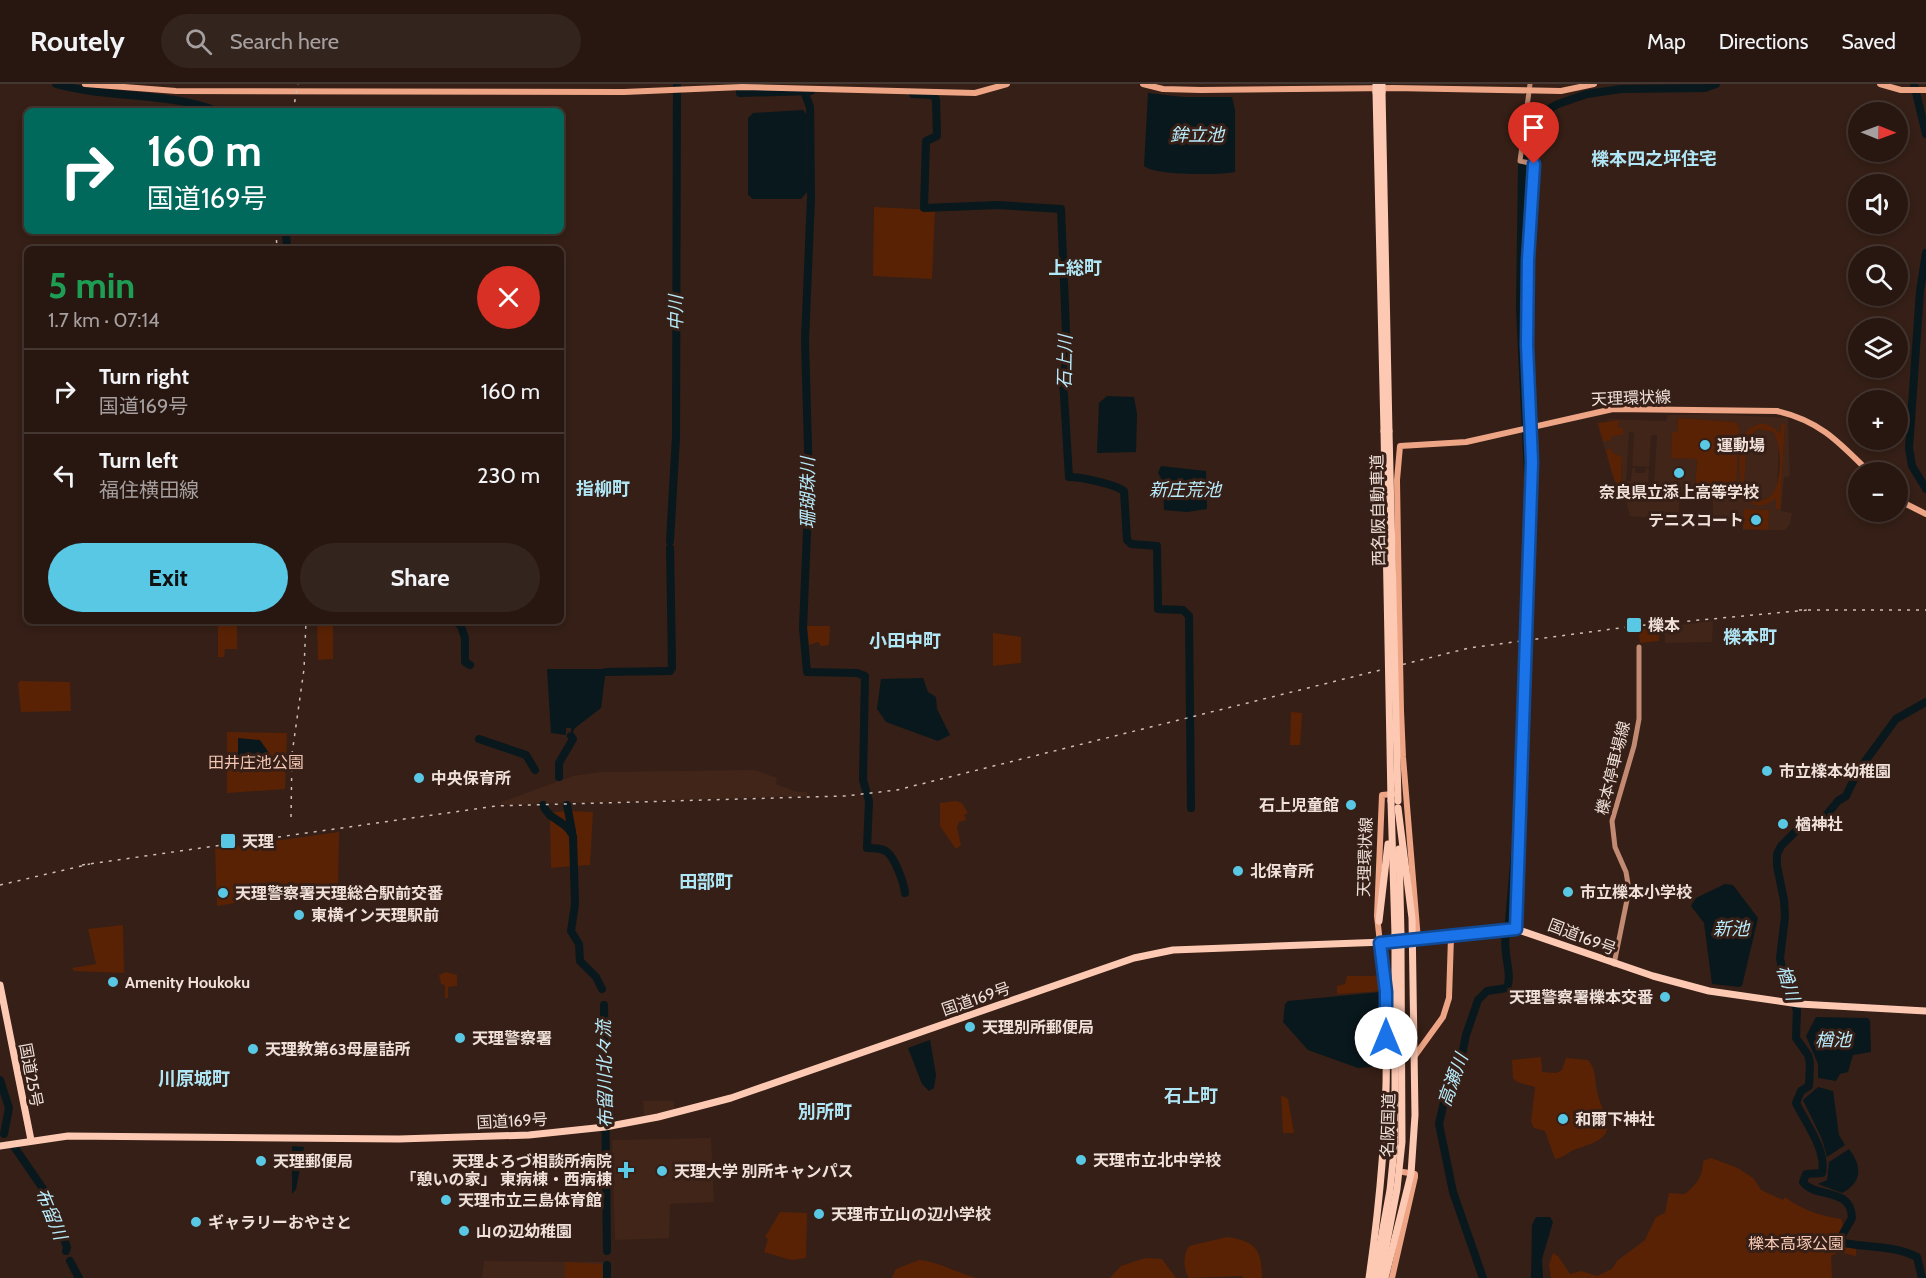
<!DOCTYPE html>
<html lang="en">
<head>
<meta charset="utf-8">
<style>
	:root { --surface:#281710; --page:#34241e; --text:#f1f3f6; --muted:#a59f9f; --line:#443630; --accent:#59c8e4 }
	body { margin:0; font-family:Cabin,"Noto Sans JP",sans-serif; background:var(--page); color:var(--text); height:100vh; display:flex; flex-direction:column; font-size:22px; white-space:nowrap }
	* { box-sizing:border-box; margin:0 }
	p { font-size:20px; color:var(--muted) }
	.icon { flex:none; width:33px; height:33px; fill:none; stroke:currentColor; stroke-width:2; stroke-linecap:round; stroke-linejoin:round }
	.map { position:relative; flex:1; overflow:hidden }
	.side { position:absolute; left:24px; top:162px; width:540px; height:378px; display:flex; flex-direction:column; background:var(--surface); border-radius:9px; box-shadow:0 3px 9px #0003,0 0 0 2px var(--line) }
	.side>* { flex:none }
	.banner { position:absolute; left:24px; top:24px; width:540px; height:126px; border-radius:9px; box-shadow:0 3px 9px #0003,0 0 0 2px var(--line); background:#00695c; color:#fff; overflow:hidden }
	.needle { width:39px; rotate:91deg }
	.fabs { position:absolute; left:1848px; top:18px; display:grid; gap:12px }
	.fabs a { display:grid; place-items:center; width:60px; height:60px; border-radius:50%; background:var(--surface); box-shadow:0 3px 9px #0003,0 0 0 2px var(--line); font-size:30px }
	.pin { position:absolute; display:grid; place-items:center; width:51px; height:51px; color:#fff; margin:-62px -26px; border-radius:50% 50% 50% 0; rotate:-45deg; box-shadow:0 0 6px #0007 }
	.pin .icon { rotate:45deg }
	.me { position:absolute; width:66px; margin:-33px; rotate:0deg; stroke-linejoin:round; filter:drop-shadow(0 0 4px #0008) }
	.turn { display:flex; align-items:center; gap:21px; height:126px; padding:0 24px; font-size:27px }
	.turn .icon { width:78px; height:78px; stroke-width:2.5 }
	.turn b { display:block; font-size:42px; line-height:51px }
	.round { display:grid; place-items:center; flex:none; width:63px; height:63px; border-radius:32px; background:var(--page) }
	.summary { display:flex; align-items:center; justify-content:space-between; height:102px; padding:0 24px }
	h1 { font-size:36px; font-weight:700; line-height:45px; color:#1e9e55 }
	.button { display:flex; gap:12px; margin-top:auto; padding:12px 24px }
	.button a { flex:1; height:69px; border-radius:36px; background:var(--accent); color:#111; font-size:24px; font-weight:700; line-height:69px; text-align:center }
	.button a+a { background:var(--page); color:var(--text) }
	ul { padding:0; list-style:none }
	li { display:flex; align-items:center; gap:18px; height:84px; padding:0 24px; border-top:2px solid var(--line) }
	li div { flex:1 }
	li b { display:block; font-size:22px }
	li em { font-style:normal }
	header { display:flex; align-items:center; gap:36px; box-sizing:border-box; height:84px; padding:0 30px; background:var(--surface); border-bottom:2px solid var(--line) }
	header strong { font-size:28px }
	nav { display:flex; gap:33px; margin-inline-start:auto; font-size:21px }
	.search { width:420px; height:54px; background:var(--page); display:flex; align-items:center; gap:15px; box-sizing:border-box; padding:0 21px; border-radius:33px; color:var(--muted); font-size:22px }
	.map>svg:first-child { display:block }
</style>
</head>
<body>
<header>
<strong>Routely</strong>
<div class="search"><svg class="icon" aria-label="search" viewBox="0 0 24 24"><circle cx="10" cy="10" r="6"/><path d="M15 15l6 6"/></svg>Search here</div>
<nav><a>Map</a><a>Directions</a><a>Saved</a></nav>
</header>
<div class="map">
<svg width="1926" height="1194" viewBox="0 0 1926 1194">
	<rect width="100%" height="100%" fill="#351f16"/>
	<g fill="#412519" fill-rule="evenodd">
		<path d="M1709,330L1788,334L1790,392L1784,393L1781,427L1792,429L1790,440L1785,446H1743V438L1725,437V434L1662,430L1654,434L1630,432L1626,417L1617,405L1597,339L1609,335L1666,337L1668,331ZM1678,334L1735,338L1739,343L1736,409H1731V405L1695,404L1697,375L1671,374L1672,348H1677ZM1619,336L1618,344L1623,345V350L1611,352L1610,357H1603L1598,339L1600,337ZM1759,340H1767L1780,350L1781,340H1785L1780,425L1776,424V413L1767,419L1757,420L1748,416L1741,406L1743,354L1750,344ZM1629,348L1634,349L1632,382L1649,383L1651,351H1657L1654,401H1648L1649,385L1646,384L1645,389H1635V384H1632L1631,397H1626ZM1610,364L1613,369L1622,373L1621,400L1627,404L1624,409L1617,404L1609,376L1606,366ZM1680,409H1713V430L1679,429ZM1745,425L1768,426V446L1744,445Z"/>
		<polygon points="1758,345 1773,348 1779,359 1777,405 1771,413 1764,416 1749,412 1744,402 1747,355"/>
		<polygon points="1713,537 1712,558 1665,559 1664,543"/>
		<polygon points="755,686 777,694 776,700 797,708 807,708 807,712 501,721 501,718 573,692 600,688"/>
		<polygon points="643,1017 674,1017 674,1026 644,1033"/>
		<polygon points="711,1054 714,1118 670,1120 669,1154 615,1156 612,1056"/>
		<polygon points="484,1177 603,1178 606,1182 606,1194 482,1194"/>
	</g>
	<g fill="#5a2205" fill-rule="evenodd">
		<polygon points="874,123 935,126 932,195 873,192"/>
		<polygon points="483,161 545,162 545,165 483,165"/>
		<polygon points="1678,334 1735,338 1739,343 1736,409 1731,409 1730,405 1695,404 1697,375 1671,374 1672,348 1677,348"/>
		<polygon points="1619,336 1618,344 1623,344 1623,351 1612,352 1610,357 1603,357 1598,339"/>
		<path d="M1759,340H1767L1780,349L1781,340H1785L1780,425H1776V414C1735,447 1734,364 1747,347C1750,343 1754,342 1759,340ZM1758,345L1773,348C1785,363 1784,434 1749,412L1744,402L1747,355Z"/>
		<path d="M1610,364L1613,369L1622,373L1621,400L1627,404L1623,410C1613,399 1610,381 1606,366Z"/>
		<polygon points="1744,425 1769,426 1768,446 1743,445"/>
		<polygon points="218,537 237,537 237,565 225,565 224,573 218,573"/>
		<polygon points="317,537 333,537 333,575 318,576"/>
		<polygon points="807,542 830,542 829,561 821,562 818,558 809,561"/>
		<polygon points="1660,543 1659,557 1640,559 1639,551 1643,545"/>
		<polygon points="993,549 1021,553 1021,579 993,582"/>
		<polygon points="20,597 70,598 71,627 21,628 18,600"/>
		<polygon points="1291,628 1302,629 1300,661 1290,661"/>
		<polygon points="227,648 287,649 285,705 227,709"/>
		<polygon points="956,717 962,719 968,729 964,731 966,736 959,738 957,744 961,761 956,765 940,742 940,719"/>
		<polygon points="568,727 573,782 551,784 550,735 547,729"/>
		<polygon points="571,727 593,728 590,781 575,782"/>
		<polygon points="339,748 338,806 275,812 217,822 215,765"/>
		<polygon points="123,841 124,889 74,887 72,884 96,880 88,845"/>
		<polygon points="446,888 457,891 457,902 448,903 448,914 445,914 445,901 441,900 439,891"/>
		<polygon points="1347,892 1379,892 1382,907 1337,910 1337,902 1345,900"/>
		<path d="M1541,973L1542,988L1556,989L1562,986L1566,974L1588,976C1597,986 1594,995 1597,1007C1605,1041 1623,1051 1576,1065C1568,1068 1563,1074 1555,1075L1545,1047L1534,1044L1531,1038L1535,1003L1517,998L1513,994L1512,976Z"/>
		<polygon points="1281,1011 1288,1015 1294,1049 1283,1049"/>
		<path d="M1711,1074L1738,1084L1754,1095L1761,1106L1783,1116L1785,1113C1800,1125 1821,1132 1841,1135L1843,1140L1839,1154L1844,1163L1856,1164V1172L1839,1168L1831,1172L1832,1194H1551L1549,1181L1553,1169L1558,1172L1570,1190L1581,1187L1597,1192L1612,1185L1617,1177L1645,1156L1656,1133L1665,1129L1669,1109L1685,1110C1697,1100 1703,1092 1703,1077Z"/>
		<polygon points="780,1128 807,1129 806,1174 791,1176 764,1168 768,1155 765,1153"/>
		<path d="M1227,1153C1255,1157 1262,1165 1262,1194H1243L1242,1192L1189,1194C1183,1185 1183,1171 1189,1162Z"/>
		<polygon points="1145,1174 1162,1175 1176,1194 1110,1194 1121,1182"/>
		<path d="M919,1176C936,1177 958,1189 976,1194H892L896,1185Z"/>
		<polygon points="565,1178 602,1180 604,1194 565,1194"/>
	</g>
	<g fill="#09181c">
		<path d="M1148,9L1184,13H1232L1235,26V88C1220,91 1155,92 1144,82Z"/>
		<polygon points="803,26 806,30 807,108 801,115 753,115 748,111 748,34 753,29"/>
		<polygon points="1107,312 1134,313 1137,330 1136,368 1097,369 1099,319"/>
		<polygon points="1161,382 1206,387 1207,425 1187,428 1164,426 1163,398 1158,389"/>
		<polygon points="547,585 606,585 601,624 575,644 571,652 571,644 566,644 566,651 551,649"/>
		<polygon points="923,594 928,608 936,613 937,625 950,651 938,657 886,638 877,625 881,595"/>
		<polygon points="238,654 260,656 269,669 269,684 238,684"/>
		<polygon points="1725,800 1733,801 1758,834 1742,902 1739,903 1712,900 1704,839 1691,822 1696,814"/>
		<polygon points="1381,908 1381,982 1358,984 1308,966 1283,938 1285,920 1288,917"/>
		<polygon points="1816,933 1868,934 1870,937 1871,968 1853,971 1848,988 1840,990 1836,997 1818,994 1818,980 1806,952"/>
		<polygon points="930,956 936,991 934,1004 929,1007 922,1000 908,964"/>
		<polygon points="1818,1003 1833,1007 1839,1051 1845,1061 1827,1073 1822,1055 1803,1016"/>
		<polygon points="292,1062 304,1063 296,1105 292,1110"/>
		<path d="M1849,1065C1862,1082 1863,1098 1842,1109L1818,1100L1827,1096L1829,1078Z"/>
		<polygon points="1536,1133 1550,1133 1553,1138 1542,1175 1543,1194 1531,1194 1532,1141"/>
	</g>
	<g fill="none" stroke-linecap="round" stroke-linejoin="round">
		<g stroke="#09181c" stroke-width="8">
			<path d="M56,0C109,15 165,7 216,27"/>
			<polyline points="740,0 740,9 811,7"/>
			<polyline points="1914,0 1926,50"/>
			<path d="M804,7L810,23L811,114L805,256L809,400L803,544L807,588L857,589L865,592L863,696L869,717L867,764C874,764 882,764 887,768C895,774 904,799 905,809"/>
			<path d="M913,10L932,11L936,15L937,52L926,57L924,124L998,121L1061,125L1067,272L1063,295L1069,393C1081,393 1114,400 1124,407L1127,456L1131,460L1157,462L1158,525L1183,526L1189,532L1191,724"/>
			<polyline points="286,147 287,165"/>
			<polyline points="1926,169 1920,207 1909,364 1912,382 1926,405"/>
			<polyline points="1529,411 1520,225 1522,83 1526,56 1545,27 1558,20 1587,10 1621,5 1705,4 1716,0"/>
			<polyline points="670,457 676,353 677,0"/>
			<polyline points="670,464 671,519"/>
			<polyline points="671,522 672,584"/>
			<polyline points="455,537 461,542 465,554 465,578 470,581"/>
			<polyline points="606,588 670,587"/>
			<polyline points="479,655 526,671 535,686"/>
			<polyline points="559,693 559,679 573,655 571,652"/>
			<path d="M543,721C549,737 566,736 573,752L575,820L571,847L579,860L580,877L596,893L602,905"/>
			<polyline points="567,721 572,747"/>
			<polyline points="1509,838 1516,756 1527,450"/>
			<polyline points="604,921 607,1167"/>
			<polyline points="0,996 9,1024 4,1050"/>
			<polyline points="15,1064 46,1109 67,1163 66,1167"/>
			<polyline points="70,1177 79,1194"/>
			<polyline points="607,1194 607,1181"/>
			<path d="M1483,1194L1453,1108L1439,1040L1444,1018L1459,986L1466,951L1478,916L1487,907L1507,904C1513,889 1502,869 1506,850"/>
			<path d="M1922,1194L1917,1173C1893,1161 1870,1164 1844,1159L1841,1153L1852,1134C1851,1102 1815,1115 1803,1098L1806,1090L1822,1089C1827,1066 1805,1038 1796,1019L1801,1007L1809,1002L1810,979L1808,971L1796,954L1797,926L1786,905L1780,874L1785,833L1784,816L1777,782V770L1781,762L1796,747L1823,735L1838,717L1846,712L1858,687L1896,635L1926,618"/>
		</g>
		<g stroke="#c28a72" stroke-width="5">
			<polyline points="1516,845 1532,378 1528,261 1528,176 1534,80 1520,77 1530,0"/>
			<polyline points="1614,880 1629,806 1626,788 1615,763 1612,737 1634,662 1639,635 1639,563"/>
		</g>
		<g stroke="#eea586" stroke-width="6">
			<polyline points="85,0 176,7 624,8 742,3 975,9 1007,0"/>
			<polyline points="1143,0 1163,5 1201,6 1393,4 1561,7 1594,0"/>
			<polyline points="1880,0 1901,6 1926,6"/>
			<polyline points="1898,416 1926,430"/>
			<path d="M1399,522L1397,396L1400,362L1466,358L1613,325L1777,327C1820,337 1839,358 1869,388"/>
			<polyline points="1401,627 1403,673 1418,856"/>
			<polyline points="1380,859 1377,832 1382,711 1393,710"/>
			<polyline points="1414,973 1443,933 1449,914 1451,853"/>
			<polyline points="1392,1194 1415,1093 1415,1090 1403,1088"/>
		</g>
		<g stroke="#fec9b3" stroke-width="7">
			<polyline points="1376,8 1384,347"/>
			<polyline points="1382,8 1389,347"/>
			<polyline points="1391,717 1395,851"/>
			<polyline points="1399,765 1401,851"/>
			<polyline points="1379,837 1388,760"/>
			<polyline points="0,901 31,1056"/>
			<polyline points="0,1062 68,1052 399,1055 529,1051 605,1043 658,1033 731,1014 1134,874 1173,866 1412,857 1516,845 1653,892 1709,907 1799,920 1926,927"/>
			<path d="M1369,1194C1385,1083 1393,970 1380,859"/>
			<polyline points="1374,1194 1390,1106 1395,1057 1395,864"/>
			<polyline points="1380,1194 1397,1105 1402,1058 1401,863"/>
			<polyline points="1385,1194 1411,1090 1415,1031 1412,834 1398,724"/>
		</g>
		<g stroke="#cebeb7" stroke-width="1.5" stroke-dasharray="3 6" stroke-linecap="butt">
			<polyline points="293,27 298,0"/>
			<polyline points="276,147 277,165"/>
			<polyline points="1799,526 1926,526"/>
			<polyline points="291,733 292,670 304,585 306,537"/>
			<polyline points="82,781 496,722 845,712 897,706 1469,564 1635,542 1808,526"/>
			<polyline points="0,801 90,780"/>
		</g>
		<polyline stroke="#eea586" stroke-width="6" points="1399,522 1401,627"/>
		<g stroke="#fec9b3" stroke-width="7">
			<polyline points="1382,0 1382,8"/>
			<polyline points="1376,8 1376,0"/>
			<polyline points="1384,347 1391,717"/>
			<polyline points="1389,347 1398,717"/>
			<polyline points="1395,851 1395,864"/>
			<polyline points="1401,851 1401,863"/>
		</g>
	</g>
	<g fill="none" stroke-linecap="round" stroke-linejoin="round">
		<g stroke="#114b97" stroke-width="15">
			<polyline id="route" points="1386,954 1386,908 1380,859 1516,845 1532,378 1527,261 1528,176 1534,80"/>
		</g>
		<use href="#route" stroke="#1a73e8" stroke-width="10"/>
	</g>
	<g fill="#59c8e4" stroke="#351f16" stroke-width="2">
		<circle cx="1705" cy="361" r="6"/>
		<circle cx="1679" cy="389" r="6"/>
		<circle cx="1756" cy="436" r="6"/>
		<rect x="1626" y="533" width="16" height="16" rx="3"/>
		<circle cx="1767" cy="687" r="6"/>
		<circle cx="419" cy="694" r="6"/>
		<circle cx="1351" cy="721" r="6"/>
		<circle cx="1783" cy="740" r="6"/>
		<rect x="220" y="749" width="16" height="16" rx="3"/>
		<circle cx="1238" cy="787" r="6"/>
		<circle cx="1568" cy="808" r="6"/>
		<circle cx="223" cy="809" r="6"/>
		<circle cx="299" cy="831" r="6"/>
		<circle cx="113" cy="898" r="6"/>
		<circle cx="1665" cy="913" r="6"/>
		<circle cx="970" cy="943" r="6"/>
		<circle cx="460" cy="954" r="6"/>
		<circle cx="253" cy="965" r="6"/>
		<circle cx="1563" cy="1035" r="6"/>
		<circle cx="1081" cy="1076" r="6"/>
		<circle cx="261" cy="1077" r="6"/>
		<path d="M623 1077h6v6h6v6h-6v6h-6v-6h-6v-6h6z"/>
		<circle cx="662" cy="1087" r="6"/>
		<circle cx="446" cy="1116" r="6"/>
		<circle cx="819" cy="1130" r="6"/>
		<circle cx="196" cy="1138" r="6"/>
		<circle cx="464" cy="1147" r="6"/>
	</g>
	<g text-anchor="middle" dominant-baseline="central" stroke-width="6" stroke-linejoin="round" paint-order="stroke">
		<g font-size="16" fill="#efe0da" stroke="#351f16">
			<text transform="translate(1631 314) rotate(-2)">天理環状線</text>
			<text transform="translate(1378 426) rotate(-91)">西名阪自動車道</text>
			<text transform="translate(1613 684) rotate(-76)">櫟本停車場線</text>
			<text transform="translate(1365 773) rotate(-88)">天理環状線</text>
			<text transform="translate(1582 853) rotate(21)">国道169号</text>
			<text transform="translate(976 915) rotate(-19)">国道169号</text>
			<text transform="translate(31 991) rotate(79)">国道25号</text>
			<text transform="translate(512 1037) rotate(-3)">国道169号</text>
			<text transform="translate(1388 1041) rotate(-88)">名阪国道</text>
		</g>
		<g font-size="16" font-weight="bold" fill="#efe0da" stroke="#351f16" text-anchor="start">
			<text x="1717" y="361">運動場</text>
			<text x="1679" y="408" text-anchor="middle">奈良県立添上高等学校</text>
			<text x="1744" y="436" text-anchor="end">テニスコート</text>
			<text x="1648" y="541">櫟本</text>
			<text x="1779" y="687">市立檪本幼稚園</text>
			<text x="431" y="694">中央保育所</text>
			<text x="1339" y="721" text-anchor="end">石上児童館</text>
			<text x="1795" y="740">楢神社</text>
			<text x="242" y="757">天理</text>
			<text x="1250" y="787">北保育所</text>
			<text x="1580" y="808">市立櫟本小学校</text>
			<text x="235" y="809">天理警察署天理総合駅前交番</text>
			<text x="311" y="831">東横イン天理駅前</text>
			<text x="125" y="898">Amenity Houkoku</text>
			<text x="1653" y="913" text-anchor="end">天理警察署櫟本交番</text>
			<text x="982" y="943">天理別所郵便局</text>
			<text x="472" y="954">天理警察署</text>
			<text x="265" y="965">天理教第63母屋詰所</text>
			<text x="1575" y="1035">和爾下神社</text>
			<text x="1093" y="1076">天理市立北中学校</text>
			<text x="273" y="1077">天理郵便局</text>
			<text x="612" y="1077" text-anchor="end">天理よろづ相談所病院<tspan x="612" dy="18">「憩いの家」 東病棟・西病棟</tspan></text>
			<text x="674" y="1087">天理大学 別所キャンパス</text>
			<text x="458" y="1116">天理市立三島体育館</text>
			<text x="831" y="1130">天理市立山の辺小学校</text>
			<text x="208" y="1138">ギャラリーおやさと</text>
			<text x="476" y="1147">山の辺幼稚園</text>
		</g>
		<g font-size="16" fill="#f4c7b4" stroke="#351f16">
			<text x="256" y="678">田井庄池公園</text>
			<text x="1796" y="1159">櫟本高塚公園</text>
		</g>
		<g font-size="18" font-style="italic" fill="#b7ebfb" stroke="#351f16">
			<text x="1197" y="51">鉾立池</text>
			<text transform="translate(676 229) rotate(-90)">中川</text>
			<text transform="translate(1065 278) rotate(-89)">石上川</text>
			<text x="1185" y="406">新庄荒池</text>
			<text transform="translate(808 409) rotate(-90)">珊瑚珠川</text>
			<text x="1731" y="845">新池</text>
			<text transform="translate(1788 899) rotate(72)">楢川</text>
			<text x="1833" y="956">楢池</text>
			<text transform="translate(605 990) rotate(-91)">布留川北々流</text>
			<text transform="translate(1453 996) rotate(-70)">高瀬川</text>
			<text transform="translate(51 1130) rotate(68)">布留川</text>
		</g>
		<g font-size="18" font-weight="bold" fill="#b0e7f7" stroke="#351f16">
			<text x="1654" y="75">櫟本四之坪住宅</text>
			<text x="1075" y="184">上総町</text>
			<text x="603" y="405">指柳町</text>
			<text x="1750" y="553">櫟本町</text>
			<text x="905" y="557">小田中町</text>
			<text x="706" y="798">田部町</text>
			<text x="194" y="995">川原城町</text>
			<text x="1191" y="1012">石上町</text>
			<text x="825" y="1028">別所町</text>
		</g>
	</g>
</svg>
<div class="fabs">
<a><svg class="needle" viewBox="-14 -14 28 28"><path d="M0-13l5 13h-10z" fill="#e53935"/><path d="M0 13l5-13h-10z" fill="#a59f9f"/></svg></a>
<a><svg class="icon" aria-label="sound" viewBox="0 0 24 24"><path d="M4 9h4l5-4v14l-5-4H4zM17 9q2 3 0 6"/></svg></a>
<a><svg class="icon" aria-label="search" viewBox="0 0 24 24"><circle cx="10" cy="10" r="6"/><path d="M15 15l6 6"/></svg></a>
<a><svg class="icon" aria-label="layers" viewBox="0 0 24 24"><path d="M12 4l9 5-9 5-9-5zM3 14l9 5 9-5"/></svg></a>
<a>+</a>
<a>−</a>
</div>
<div class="pin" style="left:1534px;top:80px;background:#d93025"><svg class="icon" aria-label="arrive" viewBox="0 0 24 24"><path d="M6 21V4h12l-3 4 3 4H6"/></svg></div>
<svg class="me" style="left:1386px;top:954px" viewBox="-20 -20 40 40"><circle r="19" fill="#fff"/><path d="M0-13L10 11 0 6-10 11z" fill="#1a73e8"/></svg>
<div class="banner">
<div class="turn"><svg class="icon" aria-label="right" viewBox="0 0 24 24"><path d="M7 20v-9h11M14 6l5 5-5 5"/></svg><div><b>160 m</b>国道169号</div></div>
</div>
<section class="side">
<div class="summary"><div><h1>5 min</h1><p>1.7 km · 07:14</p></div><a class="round" style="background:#d93025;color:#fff"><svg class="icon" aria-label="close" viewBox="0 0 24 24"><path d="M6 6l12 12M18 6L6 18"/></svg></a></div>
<ul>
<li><svg class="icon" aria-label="right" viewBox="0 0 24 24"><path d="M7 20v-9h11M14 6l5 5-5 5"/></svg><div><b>Turn right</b><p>国道169号</p></div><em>160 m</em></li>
<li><svg class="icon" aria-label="left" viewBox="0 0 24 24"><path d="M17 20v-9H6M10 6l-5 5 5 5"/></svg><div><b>Turn left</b><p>福住横田線</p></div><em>230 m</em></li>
</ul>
<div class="button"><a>Exit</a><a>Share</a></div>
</section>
</div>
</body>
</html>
